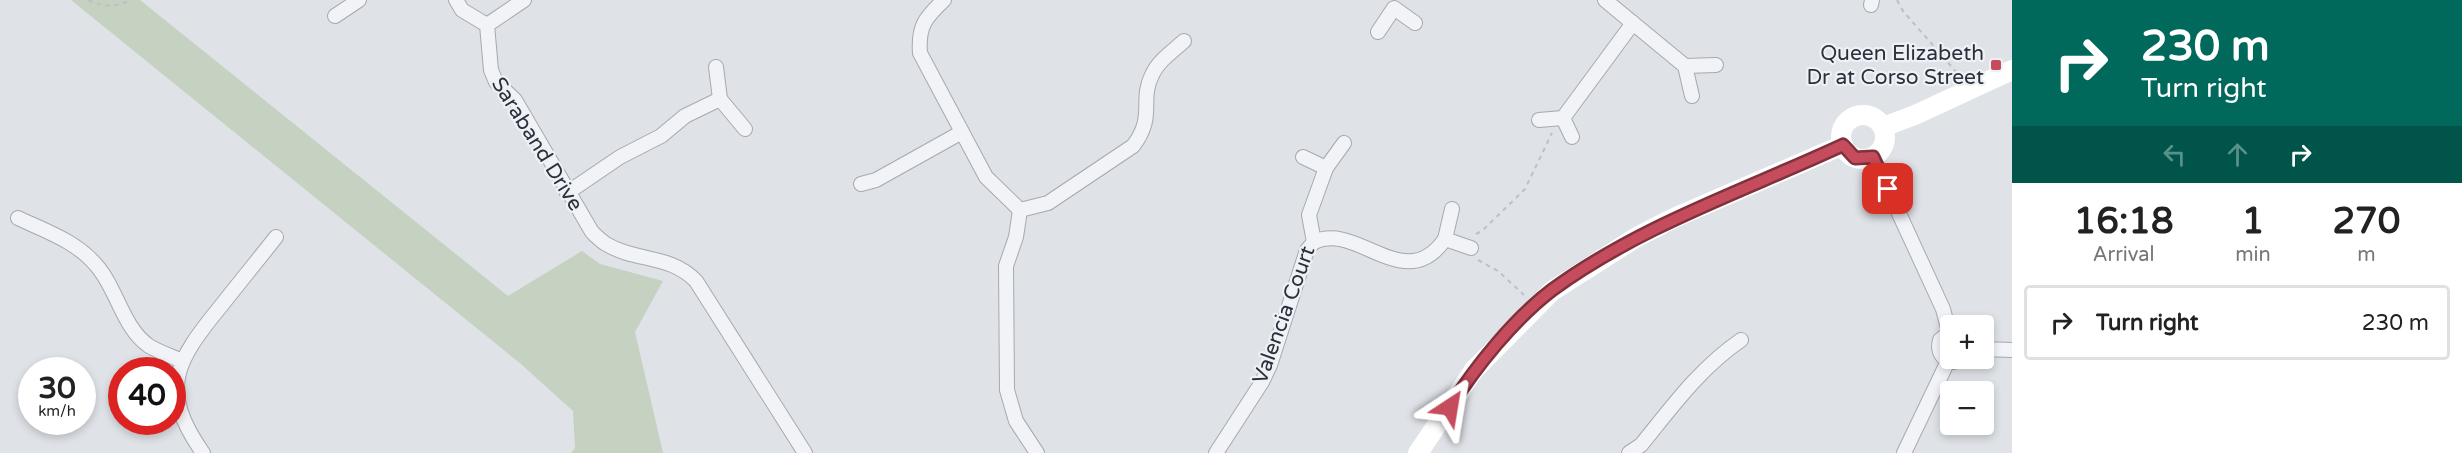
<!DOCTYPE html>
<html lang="en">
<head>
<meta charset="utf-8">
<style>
	:root { --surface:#fff; --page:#f2f2f2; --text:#222; --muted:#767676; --line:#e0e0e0 }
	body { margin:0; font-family:"Varela Round",sans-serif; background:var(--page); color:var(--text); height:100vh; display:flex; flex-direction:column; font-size:22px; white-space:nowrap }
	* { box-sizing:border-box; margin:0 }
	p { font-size:20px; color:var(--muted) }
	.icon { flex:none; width:33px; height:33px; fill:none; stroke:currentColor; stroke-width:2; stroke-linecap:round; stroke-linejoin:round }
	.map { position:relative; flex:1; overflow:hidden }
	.side { display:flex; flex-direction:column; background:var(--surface); width:450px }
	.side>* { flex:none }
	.banner { background:#00695c; color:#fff; overflow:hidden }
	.controls { position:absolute; left:1940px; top:315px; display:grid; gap:12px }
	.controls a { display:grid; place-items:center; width:54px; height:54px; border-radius:6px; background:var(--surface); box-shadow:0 3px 9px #0003; font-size:30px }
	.speed { position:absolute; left:18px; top:357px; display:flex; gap:12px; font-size:30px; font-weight:700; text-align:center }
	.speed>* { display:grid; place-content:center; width:78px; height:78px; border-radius:50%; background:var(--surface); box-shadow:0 3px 9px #0003; line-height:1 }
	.speed small { font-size:15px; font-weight:400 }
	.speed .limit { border:9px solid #d22; background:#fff; color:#111 }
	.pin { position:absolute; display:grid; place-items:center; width:51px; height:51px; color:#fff; margin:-26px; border-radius:12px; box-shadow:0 3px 9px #0006 }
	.me { position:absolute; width:66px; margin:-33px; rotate:33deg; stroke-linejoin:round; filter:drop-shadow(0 0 4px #0008) }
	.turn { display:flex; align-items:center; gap:21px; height:126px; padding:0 30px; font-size:27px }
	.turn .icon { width:78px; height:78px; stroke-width:2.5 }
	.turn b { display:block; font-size:42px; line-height:51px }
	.lanes { display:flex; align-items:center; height:57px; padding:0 30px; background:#0003; justify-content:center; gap:30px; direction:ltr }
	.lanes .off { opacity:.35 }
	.eta { display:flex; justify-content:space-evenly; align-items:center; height:102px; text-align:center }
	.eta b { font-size:36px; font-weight:700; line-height:42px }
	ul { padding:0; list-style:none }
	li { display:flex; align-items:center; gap:18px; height:75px; margin:0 12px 9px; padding:0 18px; border:3px solid var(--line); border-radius:6px }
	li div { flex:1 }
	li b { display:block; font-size:22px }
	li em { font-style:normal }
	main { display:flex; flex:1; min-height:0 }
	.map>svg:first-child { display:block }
</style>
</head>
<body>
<main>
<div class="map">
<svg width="2012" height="453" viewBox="0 0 2012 453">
	<rect width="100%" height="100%" fill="#dfe2e7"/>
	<polygon fill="#c5d1c1" points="71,0 140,0 508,296 582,251 600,264 663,281 635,332 663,453 571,453 575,448 573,411 521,364"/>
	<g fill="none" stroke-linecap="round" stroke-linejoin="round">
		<g stroke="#a5a9b1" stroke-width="16">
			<g id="street">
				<path d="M456,0L462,10L487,25L491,70L496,82L515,100L592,232C596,236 601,241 606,244C636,262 670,254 696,281L805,453"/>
				<path d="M944,0C925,18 918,26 920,53L986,177L1020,210"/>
				<polyline points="1605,0 1685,66 1692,96"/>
				<polyline points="1871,5 1872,0"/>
				<polyline points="335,16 359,0"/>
				<polyline points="487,25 524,0"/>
				<polyline points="1378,32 1394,8 1415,23"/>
				<polyline points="1685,66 1716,65"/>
				<polyline points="716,67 720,99 745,129"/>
				<polyline points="1563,118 1633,23"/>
				<polyline points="1539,120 1563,118 1572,137"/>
				<polyline points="1303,157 1326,168 1344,143"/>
				<polyline points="1873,157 1943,309 1949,332"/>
				<polyline points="861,184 876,180 962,132"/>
				<polyline points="567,193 620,157 661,136 685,116 720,99"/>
				<polyline points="1452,209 1445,239 1471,248"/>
				<path d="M18,218C45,231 76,241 96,265C117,288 122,327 149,346C159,352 171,356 182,361"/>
				<path d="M1314,242C1357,221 1405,297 1445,239"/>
				<path d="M1950,332L1940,340C1937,351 1942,360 1953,362L1963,358"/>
				<polyline points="1983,349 2012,350"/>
				<path d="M203,453C158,389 176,361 221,306C239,283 258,260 276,237"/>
				<path d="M1037,453L1016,421L1007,390L1006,266L1016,237L1020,210L1048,203L1133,146C1156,116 1139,101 1152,75C1158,61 1173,51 1184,41"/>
				<polyline points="1216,453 1262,382 1270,365 1307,250 1314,242 1309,215 1326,168"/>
				<path d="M1629,453L1641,445C1672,407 1700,368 1741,340"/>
				<polyline points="1904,453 1948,361"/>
			</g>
		</g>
		<g stroke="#bec0c6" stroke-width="2" stroke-dasharray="4.5 4.5" stroke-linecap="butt">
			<path d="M88,0C105,7 114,8 131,0"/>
			<polyline points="1897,0 1903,11 1958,74"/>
			<polyline points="1476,234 1482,231 1525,189 1552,133"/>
			<polyline points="1478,260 1498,271 1524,295"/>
		</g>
		<use href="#street" stroke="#f2f3f6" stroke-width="14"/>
		<g stroke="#fff" stroke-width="20">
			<circle cx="1863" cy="137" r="22"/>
			<polyline points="1883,127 1915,115 2012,70"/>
			<polyline points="1418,453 1474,370 1552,291 1637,237 1674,218 1843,145"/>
		</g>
	</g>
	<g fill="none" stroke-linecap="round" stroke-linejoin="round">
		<g stroke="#7f313c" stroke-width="15">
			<path id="route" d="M1450,407C1476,366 1514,319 1552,290C1641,225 1744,191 1843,145L1855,158L1873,157L1888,189"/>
		</g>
		<use href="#route" stroke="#c44c5c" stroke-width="10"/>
	</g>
	<rect fill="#c44c5c" stroke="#eff1f5" stroke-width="2" x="1990" y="59" width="12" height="12" rx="3"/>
	<g text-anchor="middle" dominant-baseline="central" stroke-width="4.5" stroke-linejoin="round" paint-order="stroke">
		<g font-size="21" fill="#29303e" stroke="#eff1f5" text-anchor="end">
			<text x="1984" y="53">Queen Elizabeth<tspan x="1984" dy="24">Dr at Corso Street</tspan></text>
		</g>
		<g font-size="21" fill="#29303e" stroke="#eff1f5">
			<text transform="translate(537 144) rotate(58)">Saraband Drive</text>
			<text transform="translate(1284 315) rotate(-70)">Valencia Court</text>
		</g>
	</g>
</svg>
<div class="controls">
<a>+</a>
<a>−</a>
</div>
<div class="speed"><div>30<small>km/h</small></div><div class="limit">40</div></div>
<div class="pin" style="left:1888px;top:189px;background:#d93025"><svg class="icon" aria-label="arrive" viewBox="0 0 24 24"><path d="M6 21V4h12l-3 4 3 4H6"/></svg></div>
<svg class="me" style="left:1450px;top:407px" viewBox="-20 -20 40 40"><path d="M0-17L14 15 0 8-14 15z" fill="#c44c5c" stroke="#fff" stroke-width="4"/></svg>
</div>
<section class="side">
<div class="banner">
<div class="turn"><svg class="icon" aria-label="right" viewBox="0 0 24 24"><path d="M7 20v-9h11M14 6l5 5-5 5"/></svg><div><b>230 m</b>Turn right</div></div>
<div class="lanes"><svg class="icon off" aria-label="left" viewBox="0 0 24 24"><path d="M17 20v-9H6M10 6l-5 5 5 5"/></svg><svg class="icon off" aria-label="ahead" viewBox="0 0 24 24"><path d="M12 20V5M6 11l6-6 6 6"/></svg><svg class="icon" aria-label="right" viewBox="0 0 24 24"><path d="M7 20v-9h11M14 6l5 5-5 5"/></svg></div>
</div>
<div class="eta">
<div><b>16:18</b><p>Arrival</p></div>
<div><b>1</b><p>min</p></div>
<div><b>270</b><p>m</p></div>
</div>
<ul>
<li><svg class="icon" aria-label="right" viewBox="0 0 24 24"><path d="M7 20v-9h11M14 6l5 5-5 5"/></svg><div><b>Turn right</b></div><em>230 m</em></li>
</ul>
</section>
</main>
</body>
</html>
